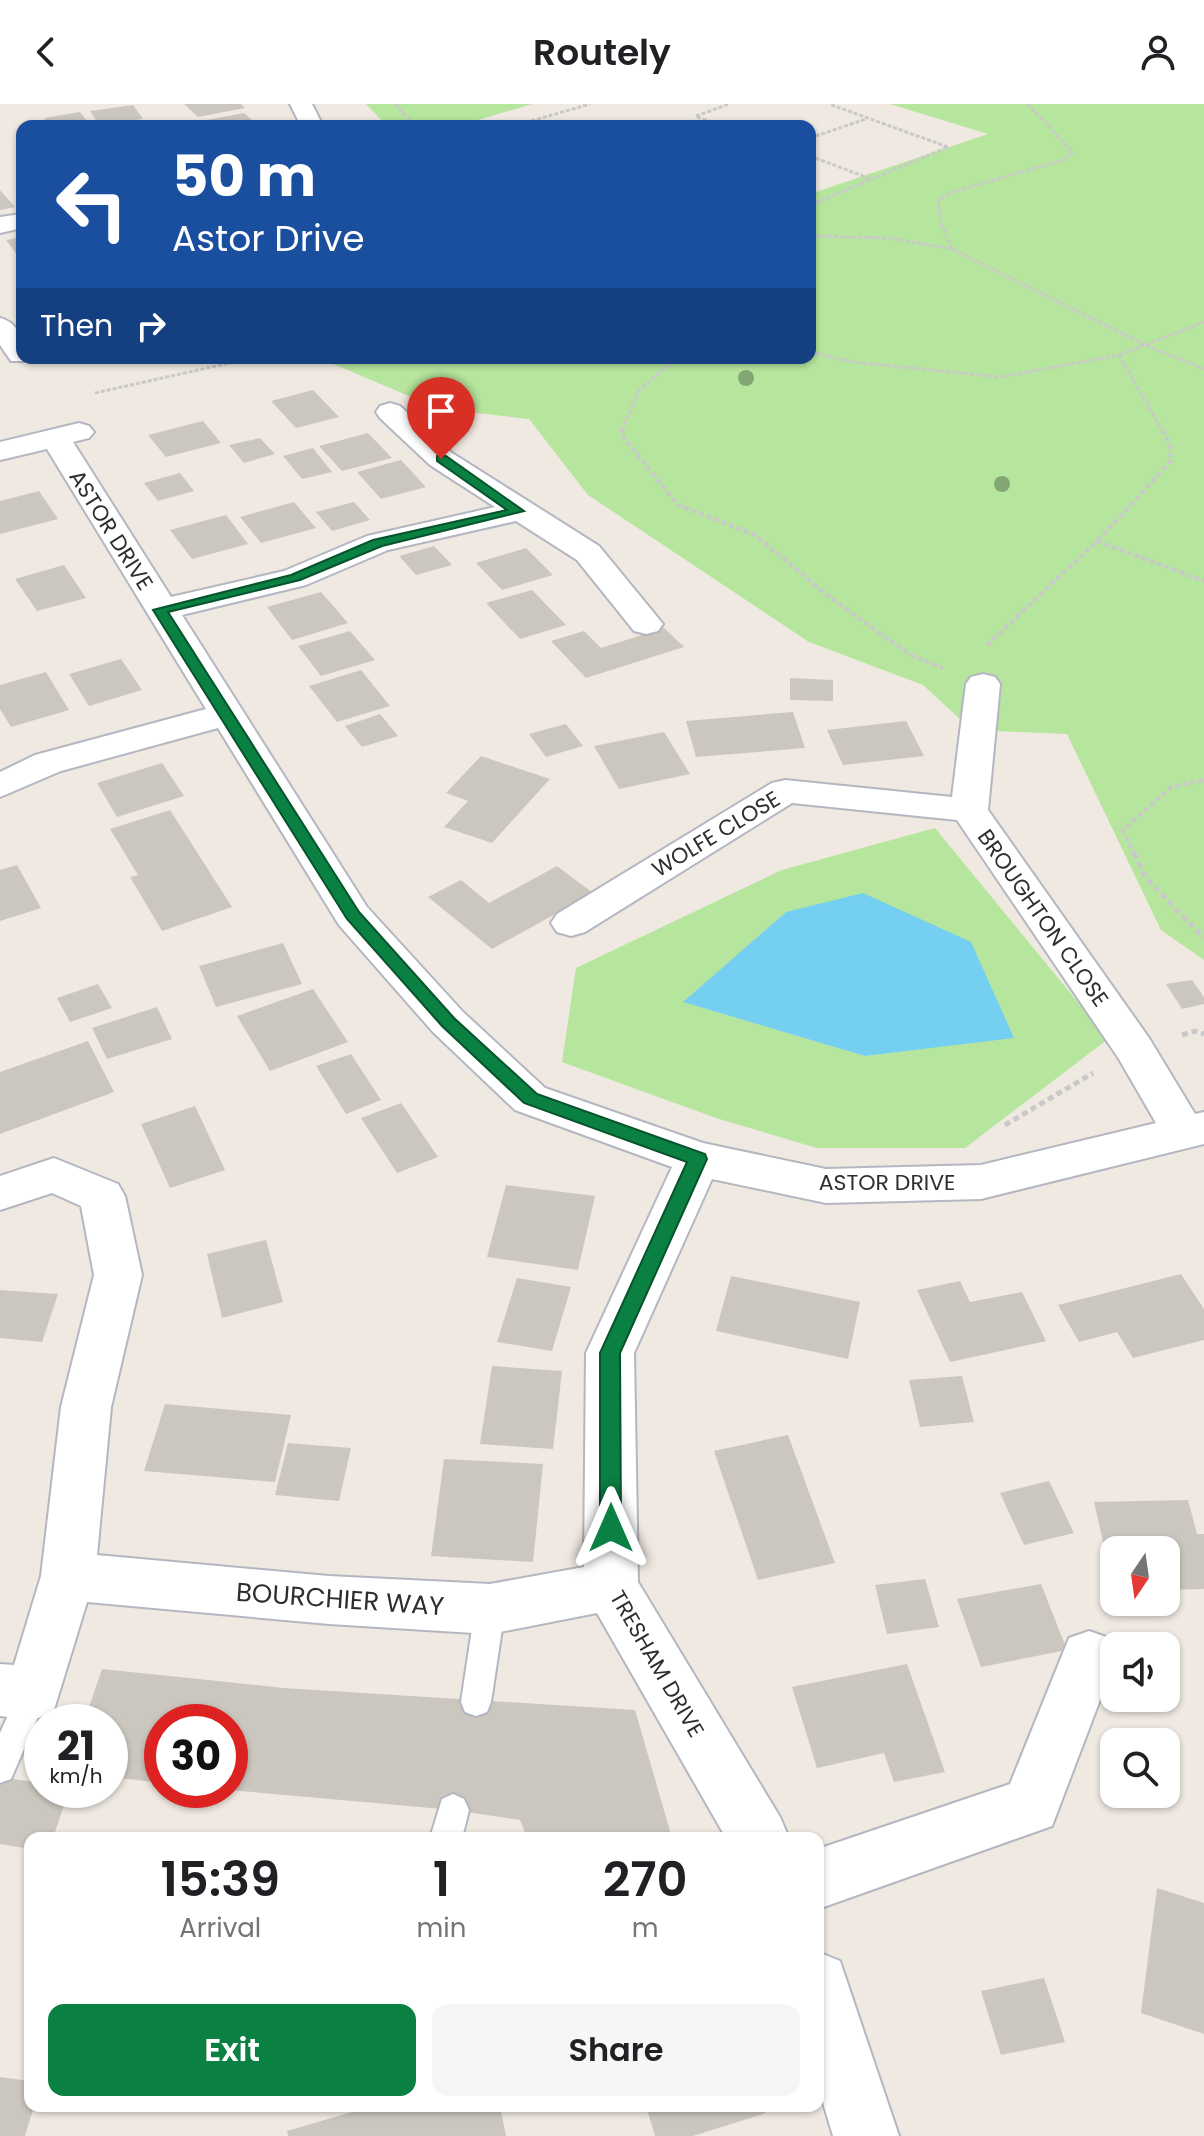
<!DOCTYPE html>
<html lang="en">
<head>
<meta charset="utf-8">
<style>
	:root { --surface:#fff; --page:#f6f6f6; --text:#202124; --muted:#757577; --accent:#0b8043 }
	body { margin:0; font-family:Poppins,sans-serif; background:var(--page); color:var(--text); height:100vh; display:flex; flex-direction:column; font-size:30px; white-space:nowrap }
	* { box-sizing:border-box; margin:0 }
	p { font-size:26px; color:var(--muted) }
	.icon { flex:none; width:44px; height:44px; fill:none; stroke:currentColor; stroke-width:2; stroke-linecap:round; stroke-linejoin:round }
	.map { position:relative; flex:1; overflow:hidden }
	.panel { position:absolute; left:24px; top:1728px; width:800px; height:280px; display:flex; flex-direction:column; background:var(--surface); border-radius:16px; box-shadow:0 2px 6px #0004 }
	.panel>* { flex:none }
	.top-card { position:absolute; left:16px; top:16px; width:800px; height:244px; border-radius:16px; box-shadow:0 2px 6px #0004; background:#1a4fa0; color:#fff; overflow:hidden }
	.needle { width:52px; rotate:193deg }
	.tools { position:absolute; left:1100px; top:1432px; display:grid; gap:16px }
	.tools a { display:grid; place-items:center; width:80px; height:80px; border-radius:16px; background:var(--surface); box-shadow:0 2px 6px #0004; font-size:40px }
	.speed { position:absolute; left:24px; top:1600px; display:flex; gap:16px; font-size:40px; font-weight:700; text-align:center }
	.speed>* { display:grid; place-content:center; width:104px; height:104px; border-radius:50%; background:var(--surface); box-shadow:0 2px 6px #0004; line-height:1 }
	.speed small { font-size:20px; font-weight:400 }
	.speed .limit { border:12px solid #d22; background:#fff; color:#111 }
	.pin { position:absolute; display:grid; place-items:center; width:68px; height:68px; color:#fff; margin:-82px -34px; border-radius:50% 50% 50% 0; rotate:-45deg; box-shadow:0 0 8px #0007 }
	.pin .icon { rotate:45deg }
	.me { position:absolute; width:88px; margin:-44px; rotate:0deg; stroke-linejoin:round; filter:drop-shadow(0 0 6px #0008) }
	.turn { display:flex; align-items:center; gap:28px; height:168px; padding:0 24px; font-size:36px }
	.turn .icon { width:104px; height:104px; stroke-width:2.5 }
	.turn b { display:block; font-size:56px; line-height:68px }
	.then { display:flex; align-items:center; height:76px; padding:0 24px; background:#0003; gap:16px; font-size:30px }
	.eta { display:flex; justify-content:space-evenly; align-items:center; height:136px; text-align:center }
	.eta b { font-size:48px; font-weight:600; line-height:56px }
	.button { display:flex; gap:16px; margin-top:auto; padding:16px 24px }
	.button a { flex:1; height:92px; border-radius:16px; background:var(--accent); color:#fff; font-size:32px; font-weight:600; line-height:92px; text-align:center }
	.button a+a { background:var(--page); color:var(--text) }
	header { display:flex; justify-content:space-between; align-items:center; height:104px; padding:0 24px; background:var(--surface); font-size:36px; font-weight:600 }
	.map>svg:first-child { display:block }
</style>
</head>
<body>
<header><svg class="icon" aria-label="back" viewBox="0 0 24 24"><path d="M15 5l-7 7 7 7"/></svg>Routely<svg class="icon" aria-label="person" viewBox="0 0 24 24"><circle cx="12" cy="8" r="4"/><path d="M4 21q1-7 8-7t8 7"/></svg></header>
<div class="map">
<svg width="1204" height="2032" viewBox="0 0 1204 2032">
	<rect width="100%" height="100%" fill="#efe9e1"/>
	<g fill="#b6e59e" fill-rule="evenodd">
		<polygon points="366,0 532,0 458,22 387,22"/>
		<polygon points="890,0 1204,0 1204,856 1161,826 1067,630 972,626 923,581 809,538 588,391 529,315 440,305 319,254 810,254 810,90 988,30"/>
		<path d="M935,724L1108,935L965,1044H817L716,1014L562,958L576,864L782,766ZM786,808L1014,933L865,952L684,898Z"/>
	</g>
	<polygon fill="#75cff0" points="863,789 971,838 1014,934 865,952 683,898 786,808"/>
	<g fill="#cbc7bf">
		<polygon points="184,0 241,0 245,4 198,13"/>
		<polygon points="133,1 143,15 99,21 90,7"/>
		<polygon points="80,8 90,21 50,22 44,14"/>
		<polygon points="244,9 259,22 201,22 196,18"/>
		<polygon points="0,86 15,103 0,106"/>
		<polygon points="22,133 22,151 18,152 6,136"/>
		<polygon points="313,286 339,313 296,324 271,297"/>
		<polygon points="203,317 221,339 166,353 148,331"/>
		<polygon points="368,329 392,354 342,367 319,342"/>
		<polygon points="260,334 275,350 244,359 229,341"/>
		<polygon points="313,344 332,368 302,375 283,352"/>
		<polygon points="401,356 426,383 381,395 357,368"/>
		<polygon points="180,369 194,387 158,397 144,379"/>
		<polygon points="39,387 58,415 0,430 0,397"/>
		<polygon points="294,398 316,424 261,439 240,413"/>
		<polygon points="354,398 370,416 332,427 316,408"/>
		<polygon points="226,411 248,440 192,455 170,426"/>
		<polygon points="434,442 452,461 416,471 399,452"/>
		<polygon points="526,444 553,471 502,486 476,459"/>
		<polygon points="64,461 86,494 37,507 15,475"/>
		<polygon points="532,486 566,521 520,535 486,499"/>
		<polygon points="321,488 348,519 292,536 267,503"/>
		<polygon points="664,524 684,543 586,574 551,537 584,527 601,544"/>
		<polygon points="350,527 375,556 321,572 298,542"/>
		<polygon points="121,555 142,586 89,602 69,570"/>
		<polygon points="361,566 390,602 337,618 309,582"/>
		<polygon points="46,568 69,606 11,623 0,605 0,581"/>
		<polygon points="790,574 833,576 833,597 790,596"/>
		<polygon points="793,608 805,644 696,653 686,617"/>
		<polygon points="380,610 398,632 362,643 345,622"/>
		<polygon points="906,617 924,652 843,661 827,626"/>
		<polygon points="566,620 583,642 546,653 529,630"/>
		<polygon points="664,628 690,670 619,685 594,642"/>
		<polygon points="481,652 550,675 492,739 444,723 468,697 446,689"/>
		<polygon points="162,659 184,692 117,713 97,679"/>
		<polygon points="170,706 232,803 162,827 130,773 138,771 110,725"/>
		<polygon points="17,761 41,804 0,817 0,766"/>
		<polygon points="557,762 593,789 492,845 428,793 461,776 489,799"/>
		<polygon points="283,839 302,880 216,903 199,862"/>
		<polygon points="1192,876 1204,893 1204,900 1182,905 1166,880"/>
		<polygon points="98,880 112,904 70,918 57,894"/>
		<polygon points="313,885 348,938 270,967 237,912"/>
		<polygon points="157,903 172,935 107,955 92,924"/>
		<polygon points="88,937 114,988 0,1030 0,968"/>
		<polygon points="351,950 381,996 346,1010 316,962"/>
		<polygon points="401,999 438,1053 397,1069 361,1014"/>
		<polygon points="195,1002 225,1066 170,1084 141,1020"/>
		<polygon points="506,1081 595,1092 578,1166 487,1153"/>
		<polygon points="266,1136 283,1198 222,1214 207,1150"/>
		<polygon points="1181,1170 1204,1205 1204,1236 1133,1254 1117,1228 1079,1238 1058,1201"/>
		<polygon points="731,1172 860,1198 848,1255 716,1227"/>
		<polygon points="517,1174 571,1183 552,1247 497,1238"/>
		<polygon points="960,1177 970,1198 1022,1188 1046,1237 950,1258 917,1186"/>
		<polygon points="0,1186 58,1190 42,1238 0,1234"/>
		<polygon points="492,1262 562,1267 553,1345 480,1340"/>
		<polygon points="962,1272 974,1318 920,1323 909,1276"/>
		<polygon points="165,1300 291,1311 275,1378 144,1367"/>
		<polygon points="788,1331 835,1459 758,1476 714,1347"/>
		<polygon points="288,1339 351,1344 339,1397 275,1391"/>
		<polygon points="444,1355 543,1360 533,1458 431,1452"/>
		<polygon points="1049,1377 1074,1429 1024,1441 1000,1389"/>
		<polygon points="1188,1396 1197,1430 1204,1430 1204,1485 1166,1486 1166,1446 1114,1446 1113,1481 1094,1398"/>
		<polygon points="925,1475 939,1523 887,1530 875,1481"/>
		<polygon points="1041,1480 1067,1546 981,1563 957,1495"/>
		<polygon points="907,1560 945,1668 894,1678 884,1649 817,1664 792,1583"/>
		<polygon points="102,1565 284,1584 635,1606 672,1734 527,1734 520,1716 453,1706 230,1686 230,1618 162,1618 162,1679 110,1673 110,1618 84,1618"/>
		<polygon points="0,1673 42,1679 42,1686 69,1686 53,1734 30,1734 30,1745 0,1740"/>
		<polygon points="1157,1784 1204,1799 1204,1930 1141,1909"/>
		<polygon points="1044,1874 1065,1938 1001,1951 981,1887"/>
		<polygon points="0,1973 30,1977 30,2002 34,2002 25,2032 0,2032"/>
		<polygon points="372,2002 500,2002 506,2032 288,2032 287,2027"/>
		<polygon points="646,2002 764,2002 766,2009 693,2032 655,2032"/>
	</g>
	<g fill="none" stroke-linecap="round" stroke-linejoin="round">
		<g stroke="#b4b7c1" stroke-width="4">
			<g id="service">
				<polygon points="490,1492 500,1496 505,1505 491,1598 487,1608 476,1612 465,1608 461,1598 475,1505 480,1496"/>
				<polygon points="33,1576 44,1580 48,1590 11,1675 0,1679 0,1629 22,1580"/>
				<polygon points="453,1690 464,1695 469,1706 462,1734 430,1734 442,1695"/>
			</g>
		</g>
		<g stroke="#b4b7c1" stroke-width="4">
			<g id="minor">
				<polygon points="290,0 312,0 323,22 301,22"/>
				<polygon points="22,110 22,124 0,129 0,113"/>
				<path d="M0,214C20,219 22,236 22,254H33L31,257H11L0,241Z"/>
				<polygon points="390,299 400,302 452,349 599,442 663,520 658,527 646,530 634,527 577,456 516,417 388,446 306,481 182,511 367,803 463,908 545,984 703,1039 826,1065 981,1061 1156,1019 1119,955 957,716 792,699 585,828 571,832 557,828 551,819 557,810 772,679 785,676 952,693 966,580 971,573 983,570 995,573 1000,580 988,706 1149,934 1195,1010 1204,1008 1204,1040 981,1095 826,1099 712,1075 634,1249 638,1478 780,1713 789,1734 726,1734 597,1509 490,1530 329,1520 87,1498 53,1609 33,1616 0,1612 0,1560 14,1561 41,1472 61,1303 94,1171 81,1102 52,1089 0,1106 0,1072 54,1054 118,1080 125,1092 142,1171 111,1303 97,1451 329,1472 490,1480 584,1463 586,1249 672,1063 515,1006 433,928 339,821 218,624 61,667 0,693 0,668 35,651 206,605 47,345 0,356 0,338 79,319 89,322 94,328 89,334 73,338 171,493 284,467 367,432 495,403 430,361 380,314 376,308 380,302"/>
				<polygon points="1089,1527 1109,1534 1114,1559 1052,1722 818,1805 818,1745 1010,1680 1069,1534"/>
				<polygon points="818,1848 840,1857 899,2032 833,2032 818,1982"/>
			</g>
		</g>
		<g stroke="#c9c9c9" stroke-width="3" stroke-dasharray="4 2" stroke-linecap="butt">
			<polyline points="395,0 415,22"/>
			<polyline points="696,12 729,0"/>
			<polyline points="697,13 724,22"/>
			<polyline points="514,22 590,0"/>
			<polyline points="810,34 866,15"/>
			<polyline points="810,52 871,75"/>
			<polyline points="810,101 948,43 829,0"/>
			<polyline points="810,132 889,134 952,145 1145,241 1204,265"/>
			<polyline points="952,145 941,119 938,96 953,88 1063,56 1073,48 1027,0"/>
			<polyline points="810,248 853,258 1000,273 1119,251 1204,218"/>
			<polyline points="1119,251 1162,326"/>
			<polyline points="95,289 252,254"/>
			<polyline points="622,326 639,286 676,254"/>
		</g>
		<g stroke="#c9c9c9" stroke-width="4" stroke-dasharray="5 3" stroke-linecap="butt">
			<polyline points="623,324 621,330 678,401 755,431 831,494 912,552 943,564"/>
			<polyline points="1097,437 1204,477"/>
			<polyline points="987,541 1097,437 1171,357 1170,340 1161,324"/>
			<polyline points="1135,751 1123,726 1171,683 1204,676"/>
		</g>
		<g stroke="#c9c9c9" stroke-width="5" stroke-dasharray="6 4" stroke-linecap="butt">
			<polyline points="1134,749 1146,774 1204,834"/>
			<polyline points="1182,931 1195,927 1204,930"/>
			<polyline points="1005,1021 1093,969"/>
		</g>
		<use href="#service" fill="#fff" fill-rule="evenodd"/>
		<use href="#minor" fill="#fff" fill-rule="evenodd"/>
	</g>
	<g fill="#84a574">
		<circle cx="746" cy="274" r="8"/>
		<circle cx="1002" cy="380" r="8"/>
	</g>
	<polygon fill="#0b8043" stroke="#07532c" stroke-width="2" points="437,352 446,352 524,407 382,442 300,476 168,508 359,808 454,914 537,990 705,1050 707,1055 620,1249 621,1424 618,1430 603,1430 600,1424 600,1249 687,1058 524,999 442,922 347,815 153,506 291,471 373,436 507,406 437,357"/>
	<g text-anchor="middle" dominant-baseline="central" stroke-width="6" stroke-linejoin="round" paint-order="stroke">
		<g font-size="22" fill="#2e2e2e" stroke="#fff">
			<text transform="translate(111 426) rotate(58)">ASTOR DRIVE</text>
			<text transform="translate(716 730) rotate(-31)">WOLFE CLOSE</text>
			<text transform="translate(1043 814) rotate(55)">BROUGHTON CLOSE</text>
			<text x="887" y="1078">ASTOR DRIVE</text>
			<text transform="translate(657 1560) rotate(60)">TRESHAM DRIVE</text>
		</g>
		<g font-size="26" fill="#2e2e2e" stroke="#fff">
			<text transform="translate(340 1495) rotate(4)">BOURCHIER WAY</text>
		</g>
	</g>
</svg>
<div class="tools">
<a><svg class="needle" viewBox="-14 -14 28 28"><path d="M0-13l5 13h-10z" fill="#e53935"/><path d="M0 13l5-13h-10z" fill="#757577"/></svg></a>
<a><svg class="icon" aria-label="sound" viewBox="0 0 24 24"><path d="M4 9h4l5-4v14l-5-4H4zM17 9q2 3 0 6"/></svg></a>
<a><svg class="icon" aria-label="search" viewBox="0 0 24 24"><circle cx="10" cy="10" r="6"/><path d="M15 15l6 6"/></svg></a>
</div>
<div class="speed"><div>21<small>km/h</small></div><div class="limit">30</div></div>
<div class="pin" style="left:441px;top:355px;background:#d93025"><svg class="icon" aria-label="arrive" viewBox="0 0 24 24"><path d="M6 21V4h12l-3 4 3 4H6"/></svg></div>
<svg class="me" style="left:611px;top:1424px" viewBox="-20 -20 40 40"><path d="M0-17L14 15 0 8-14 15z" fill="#0b8043" stroke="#fff" stroke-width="4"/></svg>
<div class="top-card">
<div class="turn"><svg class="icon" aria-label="left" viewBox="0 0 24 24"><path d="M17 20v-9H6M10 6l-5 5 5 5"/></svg><div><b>50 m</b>Astor Drive</div></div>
<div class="then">Then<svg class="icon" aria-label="right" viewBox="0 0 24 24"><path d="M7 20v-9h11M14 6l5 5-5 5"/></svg></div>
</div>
<section class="panel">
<div class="eta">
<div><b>15:39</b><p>Arrival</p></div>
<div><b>1</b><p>min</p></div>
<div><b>270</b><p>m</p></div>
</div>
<div class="button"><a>Exit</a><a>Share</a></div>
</section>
</div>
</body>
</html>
